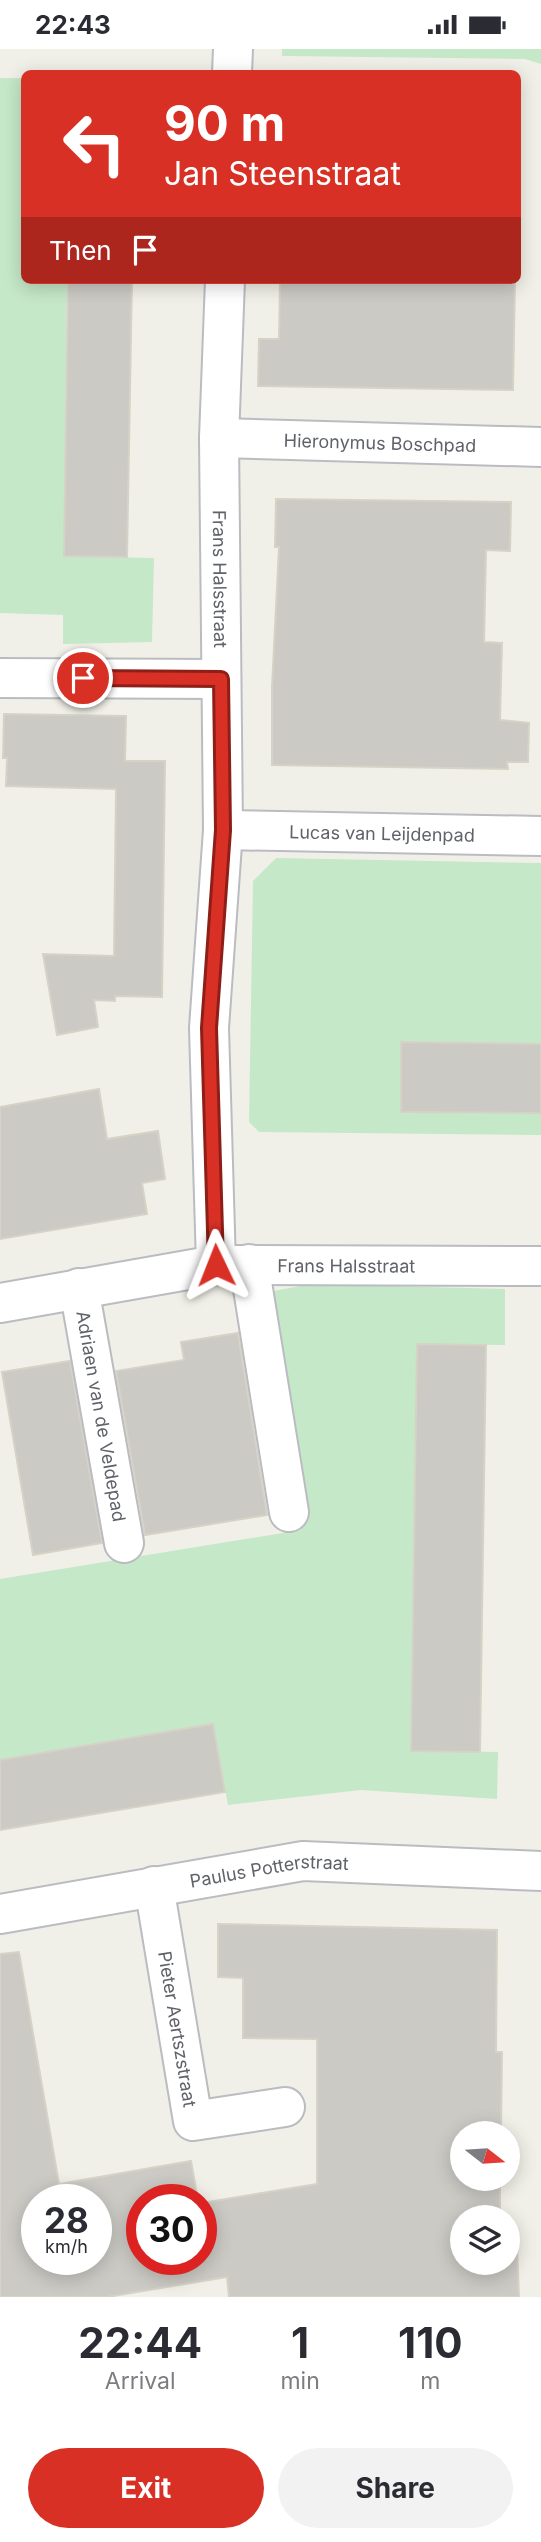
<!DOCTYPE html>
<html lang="en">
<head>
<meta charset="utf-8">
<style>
	:root { --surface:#fff; --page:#f2f2f3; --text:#2b2b33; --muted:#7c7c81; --accent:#d93025 }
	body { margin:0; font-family:Inter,sans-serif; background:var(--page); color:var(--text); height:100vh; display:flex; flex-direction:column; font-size:26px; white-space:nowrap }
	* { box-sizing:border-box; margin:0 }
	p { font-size:23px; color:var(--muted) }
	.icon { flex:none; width:38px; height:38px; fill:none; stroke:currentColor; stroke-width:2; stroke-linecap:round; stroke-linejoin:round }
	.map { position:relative; height:2248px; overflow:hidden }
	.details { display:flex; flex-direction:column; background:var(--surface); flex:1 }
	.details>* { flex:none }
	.guide { position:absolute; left:21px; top:21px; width:500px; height:214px; border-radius:10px; box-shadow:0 4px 18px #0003; background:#d93025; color:#fff; overflow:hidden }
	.needle { width:46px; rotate:107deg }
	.tools { position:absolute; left:450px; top:2072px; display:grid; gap:14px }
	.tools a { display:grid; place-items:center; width:70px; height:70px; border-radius:50%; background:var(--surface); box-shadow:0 4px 18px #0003; font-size:35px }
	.speed { position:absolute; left:21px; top:2135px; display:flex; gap:14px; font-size:35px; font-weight:700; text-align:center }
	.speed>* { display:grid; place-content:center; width:91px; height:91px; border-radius:50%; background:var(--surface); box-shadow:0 4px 18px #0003; line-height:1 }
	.speed small { font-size:18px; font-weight:400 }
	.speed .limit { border:10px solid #d22; background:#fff; color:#111 }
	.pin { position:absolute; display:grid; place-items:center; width:60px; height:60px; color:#fff; margin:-30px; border:4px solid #fff; border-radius:50%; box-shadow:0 2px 7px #0007 }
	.me { position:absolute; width:77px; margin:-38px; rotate:358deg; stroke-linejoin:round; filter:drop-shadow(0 0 5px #0008) }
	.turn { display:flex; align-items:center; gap:24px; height:147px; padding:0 28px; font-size:32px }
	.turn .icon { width:91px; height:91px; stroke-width:2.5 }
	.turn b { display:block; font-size:49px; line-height:60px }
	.then { display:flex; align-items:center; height:66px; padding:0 28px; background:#0003; gap:14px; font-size:26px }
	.eta { display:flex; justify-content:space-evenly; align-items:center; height:119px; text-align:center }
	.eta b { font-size:42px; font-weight:700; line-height:49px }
	.primary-button { display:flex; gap:14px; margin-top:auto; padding:14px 28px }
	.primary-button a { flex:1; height:80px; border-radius:42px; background:var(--accent); color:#fff; font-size:28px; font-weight:700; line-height:80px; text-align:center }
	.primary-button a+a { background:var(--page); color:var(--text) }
	.status { display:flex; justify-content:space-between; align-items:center; height:49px; padding:0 35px; background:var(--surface); direction:ltr }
	.status svg { height:19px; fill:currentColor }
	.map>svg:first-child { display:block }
</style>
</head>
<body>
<div class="status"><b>22:43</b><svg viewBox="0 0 49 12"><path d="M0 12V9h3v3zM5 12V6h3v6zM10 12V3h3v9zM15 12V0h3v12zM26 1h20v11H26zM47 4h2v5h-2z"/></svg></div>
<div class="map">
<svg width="541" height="2248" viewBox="0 0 541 2248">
	<rect width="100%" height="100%" fill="#f1f0e8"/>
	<g fill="#c5e8c8">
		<polygon points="282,0 541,0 541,15 525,10 282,7"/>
		<polygon points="0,29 24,29 24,231 67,231 64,507 154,509 152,593 63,595 63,566 0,564"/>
		<polygon points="276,809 541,814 541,1086 259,1083 249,1073 253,832"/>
		<polygon points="310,1235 505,1240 505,1296 417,1295 411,1701 498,1703 497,1750 361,1741 228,1756 213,1675 0,1711 0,1530 301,1481 264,1244"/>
	</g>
	<g fill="#cccac5" stroke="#d6d2c6" stroke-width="2" fill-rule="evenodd">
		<polygon points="68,231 132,231 127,508 64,507"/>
		<polygon points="280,231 515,231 513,341 258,337 259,290 279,290"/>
		<polygon points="276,450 511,453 510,502 486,501 484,593 502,594 500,671 529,674 528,713 507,713 508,720 272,716 272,638 279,498 275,498"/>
		<polygon points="4,665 126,667 125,712 165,712 162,948 115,947 115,952 94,951 98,978 57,986 43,905 114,907 116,740 6,737 7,709 3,709"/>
		<polygon points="401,993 541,995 541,1064 401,1063"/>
		<polygon points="99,1040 107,1090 158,1082 165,1130 142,1134 147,1165 0,1190 0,1058"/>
		<polygon points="238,1284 267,1466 145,1486 116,1322 184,1311 181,1293"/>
		<polygon points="417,1295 486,1296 480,1703 411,1702"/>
		<polygon points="70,1312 102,1494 33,1506 2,1323"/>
		<polygon points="213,1675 225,1743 0,1781 0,1711"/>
		<path d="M218,1875L497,1881L496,2003H502L501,2084H462V2130H500V2168H462V2214H508V2197L517,2196L519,2248H229L227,2228L107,2248H0V1905L19,1903L59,2135L191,2112L198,2151H142V2210H201V2154L317,2135V1990L243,1989V1929L218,1928ZM37,2151H96V2210H37Z"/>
	</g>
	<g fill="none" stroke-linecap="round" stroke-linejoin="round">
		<g stroke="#babcc1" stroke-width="42">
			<g id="minor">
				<polyline points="232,24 233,0"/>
				<path id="s1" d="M225,231L219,389L223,781L209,979L216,1216L541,1217"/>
				<path id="s2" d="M219,389L541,398"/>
				<polyline points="0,629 221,630"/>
				<path id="s3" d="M223,781L541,787"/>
				<polyline points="249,1215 289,1463"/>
				<path id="s4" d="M79,1239L124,1494"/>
				<polyline points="0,1254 216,1216"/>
				<path id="s5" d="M154,1837L193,2072L285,2058"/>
				<path id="s6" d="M0,1865L303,1812L541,1822"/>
			</g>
		</g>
		<use href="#minor" stroke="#fff" stroke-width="38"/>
	</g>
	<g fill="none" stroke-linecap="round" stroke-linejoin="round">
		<g stroke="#8d1f18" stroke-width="18">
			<polyline id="route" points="83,629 221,630 223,781 209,979 216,1216"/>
		</g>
		<use href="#route" stroke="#d93025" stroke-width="12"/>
	</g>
	<g text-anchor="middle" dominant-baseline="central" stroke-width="6" stroke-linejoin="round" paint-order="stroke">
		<g font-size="18" fill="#5f6268" stroke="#fff">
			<text stroke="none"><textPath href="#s2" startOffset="161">Hieronymus Boschpad</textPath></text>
			<text stroke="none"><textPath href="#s1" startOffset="299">Frans Halsstraat</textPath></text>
			<text stroke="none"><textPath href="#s3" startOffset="159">Lucas van Leijdenpad</textPath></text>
			<text stroke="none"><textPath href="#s1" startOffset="1116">Frans Halsstraat</textPath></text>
			<text stroke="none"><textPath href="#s4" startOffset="130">Adriaen van de Veldepad</textPath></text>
			<text stroke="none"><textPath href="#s6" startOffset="273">Paulus Potterstraat</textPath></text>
			<text stroke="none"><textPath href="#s5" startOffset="145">Pieter Aertszstraat</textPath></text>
		</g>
	</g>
</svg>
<div class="tools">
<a><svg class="needle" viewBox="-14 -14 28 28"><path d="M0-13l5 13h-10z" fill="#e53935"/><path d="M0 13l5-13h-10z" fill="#7c7c81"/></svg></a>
<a><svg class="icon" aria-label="layers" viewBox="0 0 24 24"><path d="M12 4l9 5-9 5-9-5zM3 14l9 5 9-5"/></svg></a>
</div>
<div class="speed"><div>28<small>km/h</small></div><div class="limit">30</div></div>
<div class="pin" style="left:83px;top:629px;background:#d93025"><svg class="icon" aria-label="arrive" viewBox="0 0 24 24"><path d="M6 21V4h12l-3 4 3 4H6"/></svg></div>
<svg class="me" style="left:216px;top:1216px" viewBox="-20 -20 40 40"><path d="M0-17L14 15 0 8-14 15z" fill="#d93025" stroke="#fff" stroke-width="4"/></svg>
<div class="guide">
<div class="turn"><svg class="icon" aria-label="left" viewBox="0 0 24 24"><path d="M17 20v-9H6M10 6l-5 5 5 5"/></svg><div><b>90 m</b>Jan Steenstraat</div></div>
<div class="then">Then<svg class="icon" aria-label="arrive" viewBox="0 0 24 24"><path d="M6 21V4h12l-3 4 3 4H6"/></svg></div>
</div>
</div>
<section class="details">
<div class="eta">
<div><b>22:44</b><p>Arrival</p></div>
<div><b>1</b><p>min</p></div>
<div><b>110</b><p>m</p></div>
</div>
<div class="primary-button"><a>Exit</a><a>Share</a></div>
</section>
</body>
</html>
